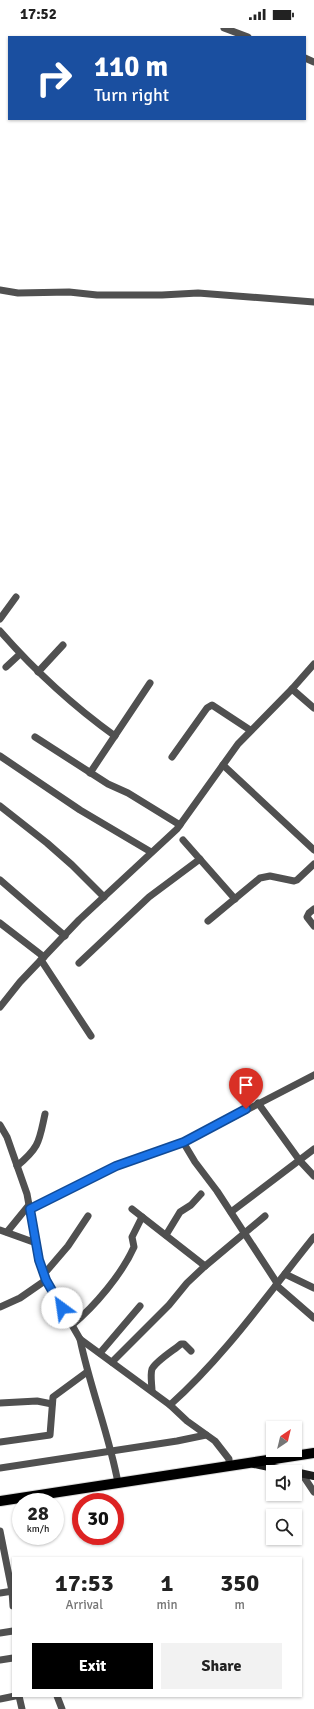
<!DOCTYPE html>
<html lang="en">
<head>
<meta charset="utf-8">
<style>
	:root { --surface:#fff; --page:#f2f2f2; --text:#222; --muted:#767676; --accent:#000 }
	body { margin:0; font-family:Signika,sans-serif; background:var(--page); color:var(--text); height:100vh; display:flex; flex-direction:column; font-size:15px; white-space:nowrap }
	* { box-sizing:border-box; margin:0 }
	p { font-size:13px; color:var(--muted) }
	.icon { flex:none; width:22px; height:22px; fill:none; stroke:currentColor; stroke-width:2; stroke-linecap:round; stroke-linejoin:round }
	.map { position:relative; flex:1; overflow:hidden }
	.details { position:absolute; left:12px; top:1529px; width:290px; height:140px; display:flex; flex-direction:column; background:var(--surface); border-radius:0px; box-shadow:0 1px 3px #0004 }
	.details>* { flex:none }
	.guide { position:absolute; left:8px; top:8px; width:298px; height:84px; border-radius:0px; box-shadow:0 1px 3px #0004; background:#1a4fa0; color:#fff; overflow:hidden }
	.needle { width:26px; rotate:35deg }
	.fabs { position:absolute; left:266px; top:1393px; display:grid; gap:8px }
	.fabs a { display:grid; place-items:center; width:36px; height:36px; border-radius:0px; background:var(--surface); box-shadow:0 1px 3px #0004; font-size:20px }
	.speed { position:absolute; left:12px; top:1465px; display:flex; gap:8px; font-size:20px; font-weight:700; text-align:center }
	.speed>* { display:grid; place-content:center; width:52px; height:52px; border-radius:50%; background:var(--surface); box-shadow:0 1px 3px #0004; line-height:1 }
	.speed small { font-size:10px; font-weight:400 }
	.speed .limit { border:6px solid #d22; background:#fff; color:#111 }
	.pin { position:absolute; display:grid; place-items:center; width:34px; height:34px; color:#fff; margin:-41px -17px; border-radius:50% 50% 50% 0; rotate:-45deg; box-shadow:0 0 4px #0007 }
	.pin .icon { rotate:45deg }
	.me { position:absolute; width:44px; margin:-22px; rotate:329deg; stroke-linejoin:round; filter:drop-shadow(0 0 3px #0008) }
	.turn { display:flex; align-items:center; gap:14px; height:84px; padding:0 20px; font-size:18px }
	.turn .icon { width:52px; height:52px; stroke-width:2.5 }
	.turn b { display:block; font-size:28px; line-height:34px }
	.eta { display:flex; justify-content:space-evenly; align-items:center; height:68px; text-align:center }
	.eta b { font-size:24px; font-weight:700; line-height:28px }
	.button { display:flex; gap:8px; margin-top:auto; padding:8px 20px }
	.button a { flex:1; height:46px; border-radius:0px; background:var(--accent); color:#fff; font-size:16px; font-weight:700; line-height:46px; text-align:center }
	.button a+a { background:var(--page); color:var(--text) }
	.status { display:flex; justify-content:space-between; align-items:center; height:28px; padding:0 20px; background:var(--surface); direction:ltr }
	.status svg { height:11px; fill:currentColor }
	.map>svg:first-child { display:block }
</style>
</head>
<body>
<div class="status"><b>17:52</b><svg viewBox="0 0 49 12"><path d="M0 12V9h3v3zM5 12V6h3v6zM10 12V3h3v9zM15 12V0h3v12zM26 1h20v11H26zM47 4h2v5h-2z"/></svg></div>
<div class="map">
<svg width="314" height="1681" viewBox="0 0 314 1681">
	<rect width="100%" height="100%" fill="#fff"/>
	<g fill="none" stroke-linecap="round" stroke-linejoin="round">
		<g stroke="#dbdbdb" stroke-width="12">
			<polyline id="primary" points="0,1473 314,1425"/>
		</g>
		<g stroke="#505050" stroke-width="7">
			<polyline points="224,0 248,9"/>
			<polyline points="305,30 314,34"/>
			<polyline points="0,262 18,265 69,264 97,267 162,267 198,265 314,274"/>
			<polyline points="0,591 16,569"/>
			<path d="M0,603C35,643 72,677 115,708"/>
			<polyline points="6,639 20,626"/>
			<polyline points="38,644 63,617"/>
			<polyline points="292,661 314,680"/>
			<polyline points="35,709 108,756 128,765 180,797"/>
			<polyline points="0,728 80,782 151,824"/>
			<polyline points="172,729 207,680 212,677 250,702"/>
			<polyline points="223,737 314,822"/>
			<polyline points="90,745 150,655"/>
			<polyline points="0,778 47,815 72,837 104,869"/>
			<polyline points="183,812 235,871"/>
			<polyline points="0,852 65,908"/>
			<polyline points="314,881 309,885 307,889 314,898"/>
			<polyline points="208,893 260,850 270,848 294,853 297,852 314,836"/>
			<polyline points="0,895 44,929"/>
			<polyline points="41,932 91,1008"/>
			<polyline points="79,935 149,869 200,831"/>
			<polyline points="0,979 20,954 79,892 177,801 238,716 292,661 314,636"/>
			<polyline points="258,1075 300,1133 314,1148"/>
			<polyline points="0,1097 7,1109 27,1166 39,1232 46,1252 80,1311 170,1377"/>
			<polyline points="183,1114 195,1134 217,1163 277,1255"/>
			<path d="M17,1138C40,1119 39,1113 45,1086"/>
			<polyline points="30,1181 116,1138 185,1114 314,1047"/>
			<polyline points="132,1181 205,1238"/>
			<polyline points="231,1184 314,1121"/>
			<polyline points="0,1202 36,1215"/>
			<polyline points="7,1204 29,1177"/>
			<polyline points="166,1207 180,1184 191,1177 201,1166"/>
			<polyline points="44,1246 68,1218 88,1188"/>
			<polyline points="285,1246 314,1260"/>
			<polyline points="276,1257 314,1290"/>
			<polyline points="0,1279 20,1270 46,1252"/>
			<path d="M72,1297C95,1278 122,1246 134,1219L132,1209L142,1189"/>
			<path d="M80,1311C90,1360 109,1406 118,1455"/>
			<polyline points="100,1325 140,1278"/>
			<polyline points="112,1334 169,1277 187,1255 204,1239 265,1188"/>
			<path d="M152,1363C152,1357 150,1347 152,1341C156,1333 174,1322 181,1316H184L191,1323"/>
			<polyline points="0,1375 37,1373 52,1376"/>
			<polyline points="0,1414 50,1407 53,1369 87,1344"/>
			<path d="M229,1438V1431L215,1413L187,1393L170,1377C224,1329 268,1266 314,1209"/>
			<polyline points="0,1440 177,1413 206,1407"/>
			<polyline points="302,1446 314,1464"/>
			<polyline points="0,1503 12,1563 13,1578"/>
			<polyline points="0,1565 13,1563"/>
			<polyline points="0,1605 13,1603"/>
			<polyline points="0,1632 13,1630"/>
			<polyline points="19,1668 22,1681"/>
			<polyline points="57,1668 62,1681"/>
			<polyline points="0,1671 15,1668"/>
		</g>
		<g stroke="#1d1d1d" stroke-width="8">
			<polyline points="254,1436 293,1444"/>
			<polyline points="295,1444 314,1448"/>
		</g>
		<use href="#primary" stroke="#000" stroke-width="10"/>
	</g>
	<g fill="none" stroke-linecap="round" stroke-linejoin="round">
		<g stroke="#114b97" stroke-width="10">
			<polyline id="route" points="62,1280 46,1252 39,1232 30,1181 116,1138 184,1114 246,1081"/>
		</g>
		<use href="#route" stroke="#1a73e8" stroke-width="7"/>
	</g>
</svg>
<div class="fabs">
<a><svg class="needle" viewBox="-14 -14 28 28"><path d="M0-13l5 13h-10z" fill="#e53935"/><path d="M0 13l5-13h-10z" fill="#767676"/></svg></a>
<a><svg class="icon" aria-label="sound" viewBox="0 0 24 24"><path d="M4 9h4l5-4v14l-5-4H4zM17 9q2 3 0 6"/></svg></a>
<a><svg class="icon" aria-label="search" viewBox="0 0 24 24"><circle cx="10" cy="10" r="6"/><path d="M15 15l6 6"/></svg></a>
</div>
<div class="speed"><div>28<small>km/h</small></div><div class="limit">30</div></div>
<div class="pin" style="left:246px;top:1081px;background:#d93025"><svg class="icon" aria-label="arrive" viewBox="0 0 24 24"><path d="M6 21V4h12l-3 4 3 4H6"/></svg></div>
<svg class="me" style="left:62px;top:1280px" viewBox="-20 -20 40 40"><circle r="19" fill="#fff"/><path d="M0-13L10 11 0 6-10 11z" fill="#1a73e8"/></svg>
<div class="guide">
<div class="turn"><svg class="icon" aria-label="right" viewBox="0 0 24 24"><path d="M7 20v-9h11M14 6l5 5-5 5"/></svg><div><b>110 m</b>Turn right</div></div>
</div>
<section class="details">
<div class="eta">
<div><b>17:53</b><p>Arrival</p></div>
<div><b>1</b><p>min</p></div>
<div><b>350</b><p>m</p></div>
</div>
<div class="button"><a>Exit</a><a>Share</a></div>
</section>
</div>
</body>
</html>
